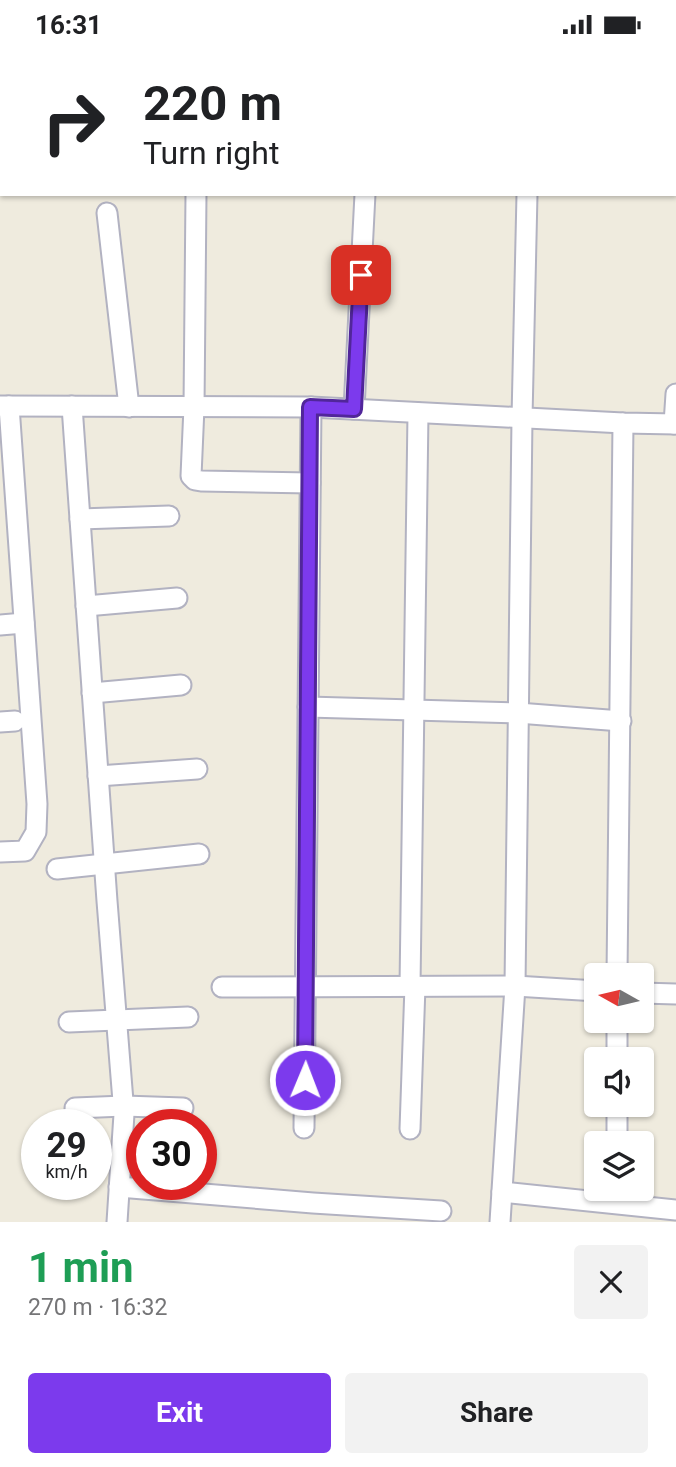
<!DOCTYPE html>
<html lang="en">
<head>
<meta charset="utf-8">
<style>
	:root { --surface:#fff; --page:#f2f2f2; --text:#202124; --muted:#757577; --accent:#7c3aed }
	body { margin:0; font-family:Roboto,sans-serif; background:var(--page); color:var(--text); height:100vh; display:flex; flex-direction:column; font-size:26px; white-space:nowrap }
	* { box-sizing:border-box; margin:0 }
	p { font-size:23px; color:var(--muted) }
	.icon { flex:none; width:38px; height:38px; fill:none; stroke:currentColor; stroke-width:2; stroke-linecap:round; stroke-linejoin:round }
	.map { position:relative; height:1173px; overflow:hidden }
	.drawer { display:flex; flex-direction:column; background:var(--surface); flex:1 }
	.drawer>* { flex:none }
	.top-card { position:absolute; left:0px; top:0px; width:677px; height:147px; box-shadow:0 2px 5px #0004; background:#fff; color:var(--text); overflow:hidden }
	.needle { width:46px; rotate:278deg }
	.buttons { position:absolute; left:584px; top:914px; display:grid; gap:14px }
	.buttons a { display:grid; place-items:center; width:70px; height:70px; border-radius:7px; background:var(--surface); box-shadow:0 2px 5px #0004; font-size:35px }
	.speed { position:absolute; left:21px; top:1060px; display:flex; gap:14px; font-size:35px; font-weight:700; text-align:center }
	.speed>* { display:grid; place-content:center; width:91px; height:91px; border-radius:50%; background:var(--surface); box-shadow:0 2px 5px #0004; line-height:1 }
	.speed small { font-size:18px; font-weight:400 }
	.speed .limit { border:10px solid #d22; background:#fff; color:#111 }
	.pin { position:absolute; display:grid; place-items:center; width:60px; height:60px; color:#fff; margin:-30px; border-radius:14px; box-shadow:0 4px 10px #0006 }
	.me { position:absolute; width:77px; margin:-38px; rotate:1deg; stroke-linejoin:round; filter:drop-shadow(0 0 5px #0008) }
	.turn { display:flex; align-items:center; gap:24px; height:147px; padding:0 28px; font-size:32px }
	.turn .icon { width:91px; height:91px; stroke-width:2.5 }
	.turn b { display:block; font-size:49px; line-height:60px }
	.round { display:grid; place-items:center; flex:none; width:74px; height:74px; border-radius:7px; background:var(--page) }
	.overview { display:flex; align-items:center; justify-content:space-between; height:119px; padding:0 28px }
	h1 { font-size:42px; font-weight:700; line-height:52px; color:#1e9e55 }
	.action { display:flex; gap:14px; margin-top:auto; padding:14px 28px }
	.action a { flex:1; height:80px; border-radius:7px; background:var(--accent); color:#fff; font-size:28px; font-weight:700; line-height:80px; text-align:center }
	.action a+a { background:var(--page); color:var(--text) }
	.status { display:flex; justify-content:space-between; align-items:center; height:49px; padding:0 35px; background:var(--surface); direction:ltr }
	.status svg { height:19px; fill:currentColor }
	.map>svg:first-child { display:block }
</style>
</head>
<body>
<div class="status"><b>16:31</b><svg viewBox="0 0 49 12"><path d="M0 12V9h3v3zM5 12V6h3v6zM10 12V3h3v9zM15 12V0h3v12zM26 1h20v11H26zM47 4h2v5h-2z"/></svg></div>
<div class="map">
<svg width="676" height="1173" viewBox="0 0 676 1173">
	<rect width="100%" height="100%" fill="#efebde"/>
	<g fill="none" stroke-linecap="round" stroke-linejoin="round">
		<g stroke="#b2b2c1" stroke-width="23">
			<g id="street">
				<polyline points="198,0 198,2"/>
				<polyline points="643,0 676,2"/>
				<polyline points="531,2 531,0"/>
				<polyline points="196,145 194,358 191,427 195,431 201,432 310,434"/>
				<polyline points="107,164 129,358"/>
				<polyline points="0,357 311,358 623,374 676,375"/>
				<polyline points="72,357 107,852 124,1065 117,1173"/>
				<polyline points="354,360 365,145"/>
				<polyline points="674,375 676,345"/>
				<polyline points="80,470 169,467"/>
				<polyline points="86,557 177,549"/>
				<polyline points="0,576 24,574"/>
				<polyline points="92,644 181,636"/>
				<polyline points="308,658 518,664 621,672"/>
				<polyline points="0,673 15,672"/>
				<polyline points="98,727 197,720"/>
				<polyline points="0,803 25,802 36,783 37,755 9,357"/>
				<polyline points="57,820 199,805"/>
				<polyline points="617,926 623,374"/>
				<polyline points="410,937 418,364"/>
				<polyline points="222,938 515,937 597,942"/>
				<polyline points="642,944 676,945"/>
				<polyline points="69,973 188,968"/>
				<polyline points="617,1010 617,971"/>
				<polyline points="75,1059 124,1057 183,1059"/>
				<polyline points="304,1079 311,358"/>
				<polyline points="410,1080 415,937"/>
				<polyline points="617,1090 617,1055"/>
				<polyline points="119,1138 313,1154 441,1162"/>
				<polyline points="502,1143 676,1161"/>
				<polyline points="500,1173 515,937 522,369 527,145"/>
			</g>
		</g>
		<use href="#street" stroke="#fff" stroke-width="19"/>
	</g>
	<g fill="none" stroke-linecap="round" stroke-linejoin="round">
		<g stroke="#51269a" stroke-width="18">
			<polyline id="route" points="305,1031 310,358 354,360 361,226"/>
		</g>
		<use href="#route" stroke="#7c3aed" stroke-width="12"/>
	</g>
</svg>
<div class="buttons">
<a><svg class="needle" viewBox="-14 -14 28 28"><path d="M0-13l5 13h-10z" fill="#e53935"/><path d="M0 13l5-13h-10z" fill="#757577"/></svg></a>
<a><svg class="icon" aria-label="sound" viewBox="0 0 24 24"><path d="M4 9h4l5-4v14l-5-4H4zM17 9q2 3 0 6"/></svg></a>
<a><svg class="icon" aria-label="layers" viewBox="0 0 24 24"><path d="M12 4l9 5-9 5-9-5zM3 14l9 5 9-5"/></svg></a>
</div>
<div class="speed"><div>29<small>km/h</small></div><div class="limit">30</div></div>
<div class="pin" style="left:361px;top:226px;background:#d93025"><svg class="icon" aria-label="arrive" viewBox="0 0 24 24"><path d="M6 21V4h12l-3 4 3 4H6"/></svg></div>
<svg class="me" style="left:305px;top:1031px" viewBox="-20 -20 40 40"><circle r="17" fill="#7c3aed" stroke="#fff" stroke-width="3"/><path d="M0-11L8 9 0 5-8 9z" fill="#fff"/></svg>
<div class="top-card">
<div class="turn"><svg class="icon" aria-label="right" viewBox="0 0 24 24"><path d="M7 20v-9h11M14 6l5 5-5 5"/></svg><div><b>220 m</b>Turn right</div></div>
</div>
</div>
<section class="drawer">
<div class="overview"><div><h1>1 min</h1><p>270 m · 16:32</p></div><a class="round"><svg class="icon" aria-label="close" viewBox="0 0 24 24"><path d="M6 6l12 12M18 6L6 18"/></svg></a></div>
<div class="action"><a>Exit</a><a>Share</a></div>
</section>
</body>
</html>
